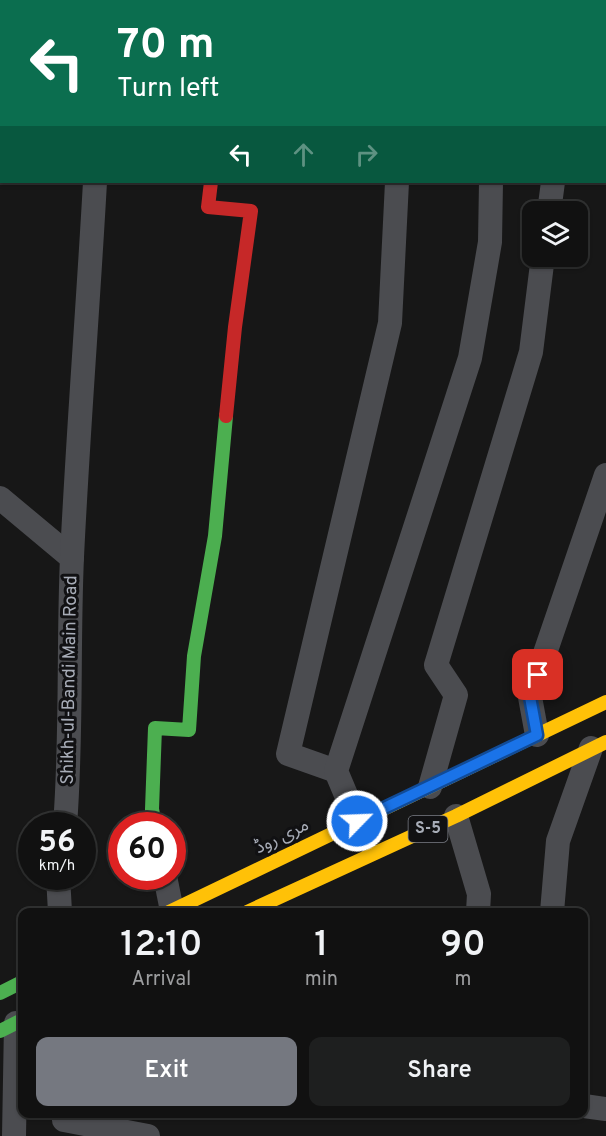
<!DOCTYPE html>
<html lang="en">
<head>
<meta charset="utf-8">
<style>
	:root { --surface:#111; --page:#1e1f1f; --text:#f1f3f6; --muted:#9c9d9f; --line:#303131; --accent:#757880 }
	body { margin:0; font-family:Overpass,"Noto Sans Arabic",sans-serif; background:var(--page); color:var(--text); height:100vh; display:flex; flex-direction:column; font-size:22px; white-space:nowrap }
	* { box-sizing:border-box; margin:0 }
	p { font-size:20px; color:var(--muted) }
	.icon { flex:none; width:33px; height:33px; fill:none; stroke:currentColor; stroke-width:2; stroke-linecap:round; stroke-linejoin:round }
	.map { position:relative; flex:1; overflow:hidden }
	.details { position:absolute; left:18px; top:908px; width:570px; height:210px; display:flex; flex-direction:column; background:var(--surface); border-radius:12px; box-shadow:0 2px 4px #0004,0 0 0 2px var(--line) }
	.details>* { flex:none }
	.top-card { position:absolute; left:0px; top:0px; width:606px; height:183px; box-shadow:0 2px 4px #0004,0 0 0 2px var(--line); background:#0b6e4f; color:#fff; overflow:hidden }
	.buttons { position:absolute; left:522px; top:201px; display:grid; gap:12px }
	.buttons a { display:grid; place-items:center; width:66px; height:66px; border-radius:12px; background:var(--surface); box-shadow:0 2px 4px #0004,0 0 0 2px var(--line); font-size:30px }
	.speed { position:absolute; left:18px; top:812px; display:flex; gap:12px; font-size:30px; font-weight:700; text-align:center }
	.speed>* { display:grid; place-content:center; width:78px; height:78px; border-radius:50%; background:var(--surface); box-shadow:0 2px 4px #0004,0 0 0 2px var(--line); line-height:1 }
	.speed small { font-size:15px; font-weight:400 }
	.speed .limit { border:9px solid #d22; background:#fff; color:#111 }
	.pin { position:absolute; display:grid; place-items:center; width:51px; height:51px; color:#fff; margin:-26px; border-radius:12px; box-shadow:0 3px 9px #0006 }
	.me { position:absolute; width:66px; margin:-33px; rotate:66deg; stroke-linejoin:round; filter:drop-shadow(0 0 4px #0008) }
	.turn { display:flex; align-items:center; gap:21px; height:126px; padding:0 18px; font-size:27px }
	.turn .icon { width:78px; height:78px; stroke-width:2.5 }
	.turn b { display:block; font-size:42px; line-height:51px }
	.lanes { display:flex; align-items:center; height:57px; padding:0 18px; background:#0003; justify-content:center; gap:30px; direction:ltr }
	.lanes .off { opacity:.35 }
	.eta { display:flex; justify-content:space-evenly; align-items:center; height:102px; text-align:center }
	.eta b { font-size:36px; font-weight:600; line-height:42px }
	.primary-button { display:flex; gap:12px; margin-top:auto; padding:12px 18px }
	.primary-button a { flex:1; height:69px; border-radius:12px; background:var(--accent); color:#fff; font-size:24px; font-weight:600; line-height:69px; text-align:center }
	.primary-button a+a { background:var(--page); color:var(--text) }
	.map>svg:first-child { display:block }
</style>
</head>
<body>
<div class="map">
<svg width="606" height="1136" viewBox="0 0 606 1136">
	<rect width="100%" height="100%" fill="#171717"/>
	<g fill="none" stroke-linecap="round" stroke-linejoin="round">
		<g stroke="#4b4c50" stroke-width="24">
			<polyline points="87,0 87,2"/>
			<polyline points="218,0 219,2"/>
			<polyline points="379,0 379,2"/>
			<polyline points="473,0 473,2"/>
			<polyline points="556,0 557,2"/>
			<polyline points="604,126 606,128"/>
			<polyline points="549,212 553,182"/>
			<polyline points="0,498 72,558"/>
			<polyline points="537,735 530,697 606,475"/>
			<polyline points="336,771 288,754 390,323 397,182"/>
			<polyline points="430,787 456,695 436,665 531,352 543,256"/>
			<polyline points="456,816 479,894 478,912"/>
			<polyline points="357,821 336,771 470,358 490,242 491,182"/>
			<path d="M65,825C72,736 68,647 72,557C78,432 88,307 95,182"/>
			<polyline points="58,876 60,912"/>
			<polyline points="165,876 172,911"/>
			<polyline points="552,912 558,841 591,748"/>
			<polyline points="584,1106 606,1109"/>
			<polyline points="64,1120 148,1136"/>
			<polyline points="14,1136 16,1023"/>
		</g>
		<g stroke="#4caf50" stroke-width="14">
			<polyline points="155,825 152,809 155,728 189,730 194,656 215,536 226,416"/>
			<polyline points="0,993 22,982"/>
			<polyline points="0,1031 22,1020"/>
		</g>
		<g stroke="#ffc107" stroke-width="14">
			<polyline points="169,912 606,702"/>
			<polyline points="247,912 456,816 606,742"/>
		</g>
		<polyline stroke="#c62828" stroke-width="14" points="211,182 208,207 251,211 235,327 226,416"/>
	</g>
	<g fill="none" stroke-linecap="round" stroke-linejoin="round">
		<g stroke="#114b97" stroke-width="15">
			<polyline id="route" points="357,821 537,735 530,697 538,675"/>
		</g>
		<use href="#route" stroke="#1a73e8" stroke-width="10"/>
	</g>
	<g text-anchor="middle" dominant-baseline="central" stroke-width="6" stroke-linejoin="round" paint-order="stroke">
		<rect fill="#111113" stroke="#7b7e86" stroke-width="1.5" x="408.5" y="816" width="39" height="26" rx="4.5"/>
		<g font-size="16" font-weight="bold" fill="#a8adb8">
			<text x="428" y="829">S-5</text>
		</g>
		<g font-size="18" fill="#a8adb8" stroke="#111113">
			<text transform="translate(70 680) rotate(-89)">Shikh-ul-Bandi Main Road</text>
			<text transform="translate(282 837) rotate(-26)">مری روڈ</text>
		</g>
	</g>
</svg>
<div class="buttons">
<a><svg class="icon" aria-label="layers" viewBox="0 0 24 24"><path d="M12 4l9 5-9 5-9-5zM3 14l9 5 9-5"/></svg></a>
</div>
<div class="speed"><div>56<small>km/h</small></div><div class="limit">60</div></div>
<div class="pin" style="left:538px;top:675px;background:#d93025"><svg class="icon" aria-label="arrive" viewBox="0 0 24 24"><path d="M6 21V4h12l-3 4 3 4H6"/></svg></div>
<svg class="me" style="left:357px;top:821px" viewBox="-20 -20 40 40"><circle r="17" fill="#1a73e8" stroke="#fff" stroke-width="3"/><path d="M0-11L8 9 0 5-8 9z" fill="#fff"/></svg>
<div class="top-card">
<div class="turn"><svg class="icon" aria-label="left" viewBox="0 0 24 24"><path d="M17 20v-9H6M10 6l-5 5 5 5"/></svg><div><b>70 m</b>Turn left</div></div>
<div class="lanes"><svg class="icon" aria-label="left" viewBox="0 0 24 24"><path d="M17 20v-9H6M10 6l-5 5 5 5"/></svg><svg class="icon off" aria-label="ahead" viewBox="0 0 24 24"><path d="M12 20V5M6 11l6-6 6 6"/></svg><svg class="icon off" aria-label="right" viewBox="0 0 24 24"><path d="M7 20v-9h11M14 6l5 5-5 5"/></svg></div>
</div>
<section class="details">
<div class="eta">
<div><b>12:10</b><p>Arrival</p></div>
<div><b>1</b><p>min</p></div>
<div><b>90</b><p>m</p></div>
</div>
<div class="primary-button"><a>Exit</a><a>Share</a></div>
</section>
</div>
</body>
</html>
